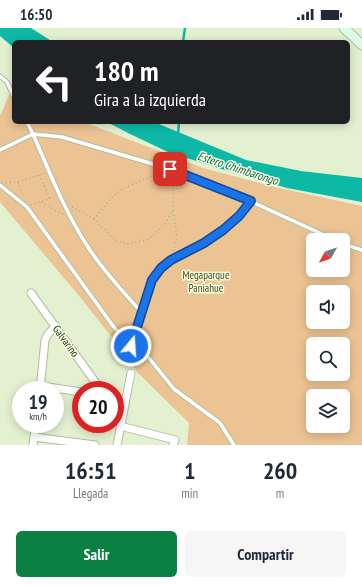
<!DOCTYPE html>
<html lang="es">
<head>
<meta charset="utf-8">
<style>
	:root { --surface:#fff; --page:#f6f6f7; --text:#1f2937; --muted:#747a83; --accent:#0b8043 }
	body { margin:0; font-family:"PT Sans Narrow",sans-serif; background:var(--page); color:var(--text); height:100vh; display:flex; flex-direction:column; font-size:15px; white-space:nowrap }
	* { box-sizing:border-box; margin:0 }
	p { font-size:13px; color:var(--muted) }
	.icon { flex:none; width:22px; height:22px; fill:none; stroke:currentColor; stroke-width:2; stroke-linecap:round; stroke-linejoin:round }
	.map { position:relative; height:417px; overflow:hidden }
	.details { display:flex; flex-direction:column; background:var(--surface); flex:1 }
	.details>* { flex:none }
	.guide { position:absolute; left:12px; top:12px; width:338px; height:84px; border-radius:6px; box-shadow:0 2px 10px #0003; background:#202124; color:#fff; overflow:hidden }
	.needle { width:26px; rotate:230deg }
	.buttons { position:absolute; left:306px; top:205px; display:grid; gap:8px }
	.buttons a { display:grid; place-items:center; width:44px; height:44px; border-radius:6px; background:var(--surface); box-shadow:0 2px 10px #0003; font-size:20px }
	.speed { position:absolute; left:12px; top:353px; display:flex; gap:8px; font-size:20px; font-weight:700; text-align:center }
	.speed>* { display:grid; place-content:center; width:52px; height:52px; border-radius:50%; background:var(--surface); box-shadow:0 2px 10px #0003; line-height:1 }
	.speed small { font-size:10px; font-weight:400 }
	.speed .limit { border:6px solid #d22; background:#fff; color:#111 }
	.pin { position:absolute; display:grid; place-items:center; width:34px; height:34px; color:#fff; margin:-17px; border-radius:8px; box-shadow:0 2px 6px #0006 }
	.me { position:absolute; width:44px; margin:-22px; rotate:18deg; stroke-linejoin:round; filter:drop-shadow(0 0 3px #0008) }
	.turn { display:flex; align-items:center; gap:14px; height:84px; padding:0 16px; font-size:18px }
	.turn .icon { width:52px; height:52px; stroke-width:2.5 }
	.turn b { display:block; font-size:28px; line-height:34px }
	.eta { display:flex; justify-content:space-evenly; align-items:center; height:68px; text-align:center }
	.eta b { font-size:24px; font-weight:700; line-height:28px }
	.action { display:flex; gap:8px; margin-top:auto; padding:8px 16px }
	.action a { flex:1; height:46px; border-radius:6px; background:var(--accent); color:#fff; font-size:16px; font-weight:700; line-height:46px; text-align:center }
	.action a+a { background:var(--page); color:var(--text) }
	.status { display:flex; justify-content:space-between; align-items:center; height:28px; padding:0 20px; background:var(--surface); direction:ltr }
	.status svg { height:11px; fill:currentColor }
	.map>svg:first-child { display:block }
</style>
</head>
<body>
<div class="status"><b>16:50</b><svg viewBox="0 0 49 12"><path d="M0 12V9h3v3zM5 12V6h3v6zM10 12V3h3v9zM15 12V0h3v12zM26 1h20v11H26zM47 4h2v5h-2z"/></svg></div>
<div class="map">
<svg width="362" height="417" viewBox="0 0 362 417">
	<rect width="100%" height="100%" fill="#e3f1d1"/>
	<path fill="#ecc393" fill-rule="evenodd" d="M10,65L14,67V94H84L203,140L279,160L362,178V417H187L189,395L137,344L122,322L80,269L0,174V88ZM313,212H343V242H313ZM313,264H343V294H313ZM313,316H343V346H313ZM313,368H343V398H313Z"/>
	<g fill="#0eb8a7">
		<polygon points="0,0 31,0 53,14 14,14 14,20 0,8"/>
		<polygon points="107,94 154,94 246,132 301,143 362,150 362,174 287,160 231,144 168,124 130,106"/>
	</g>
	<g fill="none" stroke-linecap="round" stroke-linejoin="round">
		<g stroke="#0eb8a7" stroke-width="2.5">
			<polyline points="183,14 185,0"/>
			<polyline points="178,107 179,94"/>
		</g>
		<g stroke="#b1bf9f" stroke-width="5.5">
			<g id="service">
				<polyline points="0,48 7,54 14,69"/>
				<polyline points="0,122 33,106 27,94"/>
				<path d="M0,157L27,179L113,298L131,318C138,297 147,257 161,241C171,229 188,223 202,216C222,205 237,190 251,173L163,139L62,109L33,106C50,145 65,184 88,219C103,243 123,263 142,285"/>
				<polyline points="250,173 335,212"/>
				<polyline points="343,216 362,222"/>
				<polyline points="131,318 149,330 174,361 220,395 234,417"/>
			</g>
		</g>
		<g stroke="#b1bf9f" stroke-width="9">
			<g id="minor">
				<polyline points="31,265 101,362"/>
				<polyline points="41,358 81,364"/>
				<polyline points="40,362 45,312 48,306 56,298"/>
				<polyline points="115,379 117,382 123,385"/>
				<polyline points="120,398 175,412 173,417"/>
				<polyline points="34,409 95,417"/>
				<polyline points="33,417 36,396"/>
				<polyline points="117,417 131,345"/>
			</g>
		</g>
		<g stroke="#b1bf9f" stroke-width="11">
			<polyline id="secondary" points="344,0 362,17"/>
		</g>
		<g stroke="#a5b097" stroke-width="1.5" stroke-dasharray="1 3" stroke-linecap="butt">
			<polyline points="39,147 50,171"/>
			<polyline points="171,148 173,158"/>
			<polyline points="18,154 23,168"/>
			<polyline points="6,155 18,154 45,145"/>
			<polyline points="41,174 64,187"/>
			<polyline points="31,177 54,169"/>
			<polyline points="72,179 94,191 116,213 128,216 149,211 166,195 173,182 173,158 178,151"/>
			<polyline points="173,183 177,208 173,224"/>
			<polyline points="94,191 113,168 124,160 162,144"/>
		</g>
		<use href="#service" stroke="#fff" stroke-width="3.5"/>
		<use href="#minor" stroke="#fff" stroke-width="7"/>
		<use href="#secondary" stroke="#ddf9e7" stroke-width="9"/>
	</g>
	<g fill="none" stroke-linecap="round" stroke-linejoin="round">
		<g stroke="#114b97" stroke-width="10">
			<polyline id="route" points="131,318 152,252 161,240 171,232 204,215 223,202 239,188 251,173 170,141"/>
		</g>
		<use href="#route" stroke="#1a73e8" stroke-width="7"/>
	</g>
	<g text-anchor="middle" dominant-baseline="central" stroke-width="3" stroke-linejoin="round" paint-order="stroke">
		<g font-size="11" fill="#5b401e" stroke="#f0ffde">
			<text x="206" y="247">Megaparque<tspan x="206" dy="13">Paniahue</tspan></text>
		</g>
		<g font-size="11" fill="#2e3427" stroke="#f0ffde">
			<text transform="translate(66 313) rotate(54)">Galvarino</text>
		</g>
		<g font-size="12" font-style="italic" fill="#1e5951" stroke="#f0ffde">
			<text transform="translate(238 140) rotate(18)">Estero Chimbarongo</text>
		</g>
	</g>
</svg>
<div class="buttons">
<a><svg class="needle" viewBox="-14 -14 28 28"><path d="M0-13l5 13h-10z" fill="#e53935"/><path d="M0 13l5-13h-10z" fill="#747a83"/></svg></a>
<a><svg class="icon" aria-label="sound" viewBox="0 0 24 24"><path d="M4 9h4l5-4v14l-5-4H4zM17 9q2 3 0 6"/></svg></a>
<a><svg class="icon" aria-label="search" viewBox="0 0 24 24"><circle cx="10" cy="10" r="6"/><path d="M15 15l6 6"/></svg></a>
<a><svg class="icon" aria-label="layers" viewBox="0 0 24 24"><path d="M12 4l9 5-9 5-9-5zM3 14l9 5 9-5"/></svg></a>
</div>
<div class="speed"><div>19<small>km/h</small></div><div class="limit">20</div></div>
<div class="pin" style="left:170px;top:141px;background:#d93025"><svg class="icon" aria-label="arrive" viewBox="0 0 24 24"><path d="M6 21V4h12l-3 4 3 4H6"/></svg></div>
<svg class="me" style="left:131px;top:318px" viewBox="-20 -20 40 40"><circle r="17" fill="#1a73e8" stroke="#fff" stroke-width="3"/><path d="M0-11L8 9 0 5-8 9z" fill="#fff"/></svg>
<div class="guide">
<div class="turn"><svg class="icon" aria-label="left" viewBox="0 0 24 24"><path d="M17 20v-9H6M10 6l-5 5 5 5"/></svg><div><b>180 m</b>Gira a la izquierda</div></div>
</div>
</div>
<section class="details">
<div class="eta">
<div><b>16:51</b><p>Llegada</p></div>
<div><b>1</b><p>min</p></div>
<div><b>260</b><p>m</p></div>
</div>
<div class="action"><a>Salir</a><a>Compartir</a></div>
</section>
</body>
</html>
